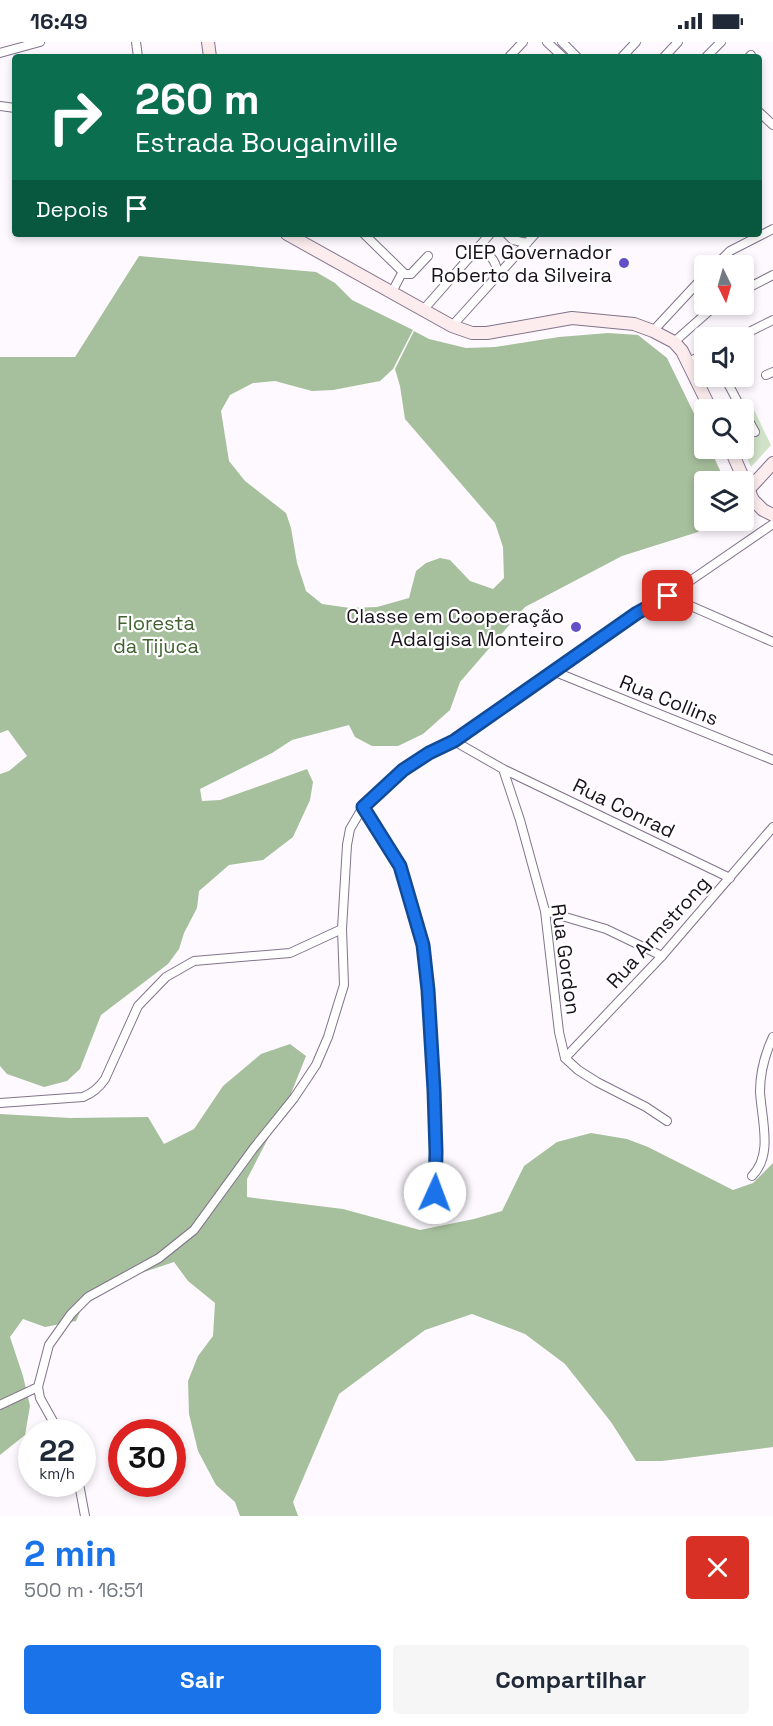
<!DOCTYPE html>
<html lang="pt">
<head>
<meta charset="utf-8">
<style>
	:root { --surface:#fff; --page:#f6f6f7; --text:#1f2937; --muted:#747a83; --accent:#1a73e8 }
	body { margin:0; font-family:"Space Grotesk",sans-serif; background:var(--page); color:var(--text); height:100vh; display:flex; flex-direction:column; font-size:22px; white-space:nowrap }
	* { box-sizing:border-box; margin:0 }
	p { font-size:20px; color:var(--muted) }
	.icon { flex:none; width:33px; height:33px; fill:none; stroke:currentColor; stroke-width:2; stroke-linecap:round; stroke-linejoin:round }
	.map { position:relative; height:1474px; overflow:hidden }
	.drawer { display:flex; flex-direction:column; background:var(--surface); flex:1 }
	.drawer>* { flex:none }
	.banner { position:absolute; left:12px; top:12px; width:750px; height:183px; border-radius:6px; box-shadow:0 3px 9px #0003; background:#0b6e4f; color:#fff; overflow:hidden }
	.needle { width:39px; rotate:175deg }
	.controls { position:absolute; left:694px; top:213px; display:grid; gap:12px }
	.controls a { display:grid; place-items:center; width:60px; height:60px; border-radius:6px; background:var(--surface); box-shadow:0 3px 9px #0003; font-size:30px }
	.speed { position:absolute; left:18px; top:1377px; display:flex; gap:12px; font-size:30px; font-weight:700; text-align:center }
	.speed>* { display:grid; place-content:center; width:78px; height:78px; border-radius:50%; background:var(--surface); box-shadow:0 3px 9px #0003; line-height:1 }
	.speed small { font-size:15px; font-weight:400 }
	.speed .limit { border:9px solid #d22; background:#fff; color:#111 }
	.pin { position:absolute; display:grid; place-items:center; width:51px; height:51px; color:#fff; margin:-26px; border-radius:12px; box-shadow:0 3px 9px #0006 }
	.me { position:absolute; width:66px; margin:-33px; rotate:2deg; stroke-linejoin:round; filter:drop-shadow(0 0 4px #0008) }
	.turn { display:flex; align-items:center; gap:21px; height:126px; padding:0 24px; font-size:27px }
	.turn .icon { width:78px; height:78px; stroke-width:2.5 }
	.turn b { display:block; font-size:42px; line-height:51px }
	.then { display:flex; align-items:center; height:57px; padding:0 24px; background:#0003; gap:12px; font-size:22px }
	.round { display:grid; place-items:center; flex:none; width:63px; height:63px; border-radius:6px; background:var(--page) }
	.overview { display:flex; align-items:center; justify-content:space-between; height:102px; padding:0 24px }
	h1 { font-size:36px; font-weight:800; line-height:45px; color:var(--accent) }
	.cta { display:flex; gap:12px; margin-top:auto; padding:12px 24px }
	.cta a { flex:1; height:69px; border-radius:6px; background:var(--accent); color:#fff; font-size:24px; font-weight:800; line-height:69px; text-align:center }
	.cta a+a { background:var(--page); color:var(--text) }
	.status { display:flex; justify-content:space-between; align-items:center; height:42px; padding:0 30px; background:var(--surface); direction:ltr }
	.status svg { height:16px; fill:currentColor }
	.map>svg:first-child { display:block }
</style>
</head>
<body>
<div class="status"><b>16:49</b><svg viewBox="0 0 49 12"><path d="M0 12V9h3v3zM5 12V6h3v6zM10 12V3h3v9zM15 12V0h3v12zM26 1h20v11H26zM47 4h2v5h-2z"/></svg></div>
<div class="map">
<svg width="773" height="1474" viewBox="0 0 773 1474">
	<rect width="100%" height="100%" fill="#fdf9ff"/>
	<polygon fill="#d0e3c8" points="754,368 771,403 751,425 743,407 744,374"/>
	<g fill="#a6bf9c">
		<polygon points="139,214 316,230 335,241 352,258 413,288 393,327 380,339 333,348 312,349 275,339 253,341 230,353 221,369 229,419 245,439 286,471 291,486 297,521 306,549 322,562 350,566 377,565 409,556 416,529 426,521 440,516 450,518 470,539 493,547 504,536 503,505 495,481 405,377 400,344 395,327 414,289 429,297 466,306 495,305 559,295 608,291 638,293 667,316 705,394 705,406 710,407 725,439 705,440 705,478 707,479 698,490 622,514 525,565 460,640 450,668 423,692 398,704 372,704 355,695 349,683 292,698 272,711 200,747 202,759 220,758 307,727 313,740 310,758 293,795 263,818 229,823 199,849 197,866 184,891 179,907 168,922 101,973 80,1027 67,1039 44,1045 7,1032 0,1024 0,732 9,729 27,714 8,688 0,691 0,315 75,315"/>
		<polygon points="290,1002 306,1014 290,1054 247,1137 247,1155 343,1167 420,1188 474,1177 502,1169 524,1124 557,1100 591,1091 627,1097 648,1105 733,1148 753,1141 773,1121 773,1405 662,1419 636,1419 611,1380 565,1322 525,1292 472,1272 425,1288 339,1352 293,1460 298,1474 240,1474 235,1460 216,1443 198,1409 189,1372 188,1339 198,1314 213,1294 215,1261 188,1239 174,1220 123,1237 85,1258 76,1279 45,1285 23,1277 10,1295 23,1334 30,1364 25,1393 0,1413 0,1072 70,1076 148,1075 164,1102 194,1087 223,1044 261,1012"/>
	</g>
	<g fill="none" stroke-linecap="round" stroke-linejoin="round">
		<g stroke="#82738b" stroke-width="10">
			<g id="street">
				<polyline points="136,0 138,15"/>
				<polyline points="547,0 563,15"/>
				<polyline points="562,0 577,15"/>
				<polyline points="0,11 40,0"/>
				<polyline points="509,15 523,0"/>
				<polyline points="622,15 636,0"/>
				<polyline points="664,15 678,0"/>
				<polyline points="706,15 721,0"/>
				<polyline points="749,15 751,13"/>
				<polyline points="0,64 15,66"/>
				<polyline points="759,70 773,83"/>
				<polyline points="364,192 405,232 411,232 428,214"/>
				<polyline points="507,192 513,198 527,201"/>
				<path d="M476,208C490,211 495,217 498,231"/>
				<polyline points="715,224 730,209 773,187"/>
				<polyline points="744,248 773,233"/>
				<polyline points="392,250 402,231"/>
				<polyline points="424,267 490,192"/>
				<polyline points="452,284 535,192"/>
				<polyline points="653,289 705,233"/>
				<polyline points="737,296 773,278"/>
				<polyline points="674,300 717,262"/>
				<polyline points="689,320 705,311"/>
				<polyline points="766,333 773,330"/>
				<polyline points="724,334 742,368"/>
				<polyline points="744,370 755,390"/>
				<polyline points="668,554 773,600"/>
				<polyline points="553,629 773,718"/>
				<polyline points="454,699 503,727 520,778 545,869 559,990 565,1016 578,1028 597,1040 646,1065 667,1079"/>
				<polyline points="503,727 730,836"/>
				<polyline points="363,765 400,824 423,903 428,948 435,1070 435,1151"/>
				<polyline points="545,869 606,887 662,914"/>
				<polyline points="565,1016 662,914 773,785"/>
				<path d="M0,1061L83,1055C93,1051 99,1046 105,1037L138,964L166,935L194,919L290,911L342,887"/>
				<path d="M752,1134C773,1113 762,1080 760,1050C760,1032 765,1012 773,995"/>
				<polyline points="0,1363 38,1345"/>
				<polyline points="59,1390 40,1356 38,1345 49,1303 71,1272 88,1255 159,1216 194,1188 253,1107 294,1056 316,1023 328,995 344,943 342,887 347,803 350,787 363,765 403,728 429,711 454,699 637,571 668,554 773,482"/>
				<polyline points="79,1442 85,1474"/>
			</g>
		</g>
		<g stroke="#82738b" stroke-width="14">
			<g id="secondary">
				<polyline points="208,0 210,15"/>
				<polyline points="287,192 452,284 472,291 487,291 572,276 634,282 653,289 674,300 682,309 711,368"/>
				<polyline points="730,406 753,458 763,468 773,473"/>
				<polyline points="749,447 773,421"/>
			</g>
		</g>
		<use href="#street" stroke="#fff" stroke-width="8"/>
		<use href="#secondary" stroke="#fceced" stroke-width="12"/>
	</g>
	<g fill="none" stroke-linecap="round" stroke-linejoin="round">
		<g stroke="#114b97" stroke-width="15">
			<polyline id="route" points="435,1151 436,1110 434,1048 428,948 423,903 400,824 363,765 403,728 429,711 454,699 637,571 668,554"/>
		</g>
		<use href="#route" stroke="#1a73e8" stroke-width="10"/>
	</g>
	<g fill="#6451ca" stroke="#fff" stroke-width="2">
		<circle cx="624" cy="221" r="6"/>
		<circle cx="576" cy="585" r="6"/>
	</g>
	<g text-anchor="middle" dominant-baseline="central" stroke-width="4.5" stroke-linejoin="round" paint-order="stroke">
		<g font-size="20" fill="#19121c" stroke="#fff" text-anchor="end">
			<text x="612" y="210">CIEP Governador<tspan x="612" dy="23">Roberto da Silveira</tspan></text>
			<text x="564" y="574">Classe em Cooperação<tspan x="564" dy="23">Adalgisa Monteiro</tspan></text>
		</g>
		<g font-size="20" fill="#406230" stroke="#fff">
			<text x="156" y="581">Floresta<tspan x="156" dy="23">da Tijuca</tspan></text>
		</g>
		<g font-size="20" fill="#19121c" stroke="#fff">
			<text transform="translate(669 658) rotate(22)">Rua Collins</text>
			<text transform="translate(624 766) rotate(26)">Rua Conrad</text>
			<text transform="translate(658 890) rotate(-48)">Rua Armstrong</text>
			<text transform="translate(566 917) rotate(82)">Rua Gordon</text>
		</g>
	</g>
</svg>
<div class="controls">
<a><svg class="needle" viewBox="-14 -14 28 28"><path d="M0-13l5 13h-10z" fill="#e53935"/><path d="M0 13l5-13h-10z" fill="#747a83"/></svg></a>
<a><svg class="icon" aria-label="sound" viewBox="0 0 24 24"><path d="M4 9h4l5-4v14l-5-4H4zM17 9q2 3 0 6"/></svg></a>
<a><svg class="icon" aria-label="search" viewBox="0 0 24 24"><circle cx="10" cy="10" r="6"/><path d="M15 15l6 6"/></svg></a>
<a><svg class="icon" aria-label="layers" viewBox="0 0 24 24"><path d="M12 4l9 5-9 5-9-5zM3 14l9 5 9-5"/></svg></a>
</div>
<div class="speed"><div>22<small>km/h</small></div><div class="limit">30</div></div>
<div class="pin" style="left:668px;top:554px;background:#d93025"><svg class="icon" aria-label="arrive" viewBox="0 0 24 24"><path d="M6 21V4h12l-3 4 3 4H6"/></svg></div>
<svg class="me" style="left:435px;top:1151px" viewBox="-20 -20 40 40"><circle r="19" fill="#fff"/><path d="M0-13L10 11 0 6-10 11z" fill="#1a73e8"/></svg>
<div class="banner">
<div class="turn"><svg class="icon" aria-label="right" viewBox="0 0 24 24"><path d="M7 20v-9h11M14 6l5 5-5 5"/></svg><div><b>260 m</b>Estrada Bougainville</div></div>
<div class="then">Depois<svg class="icon" aria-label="arrive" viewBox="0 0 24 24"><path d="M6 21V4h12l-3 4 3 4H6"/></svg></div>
</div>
</div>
<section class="drawer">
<div class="overview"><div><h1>2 min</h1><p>500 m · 16:51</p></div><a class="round" style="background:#d93025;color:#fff"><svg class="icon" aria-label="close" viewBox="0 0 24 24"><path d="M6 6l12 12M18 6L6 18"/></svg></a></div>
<div class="cta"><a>Sair</a><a>Compartilhar</a></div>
</section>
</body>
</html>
